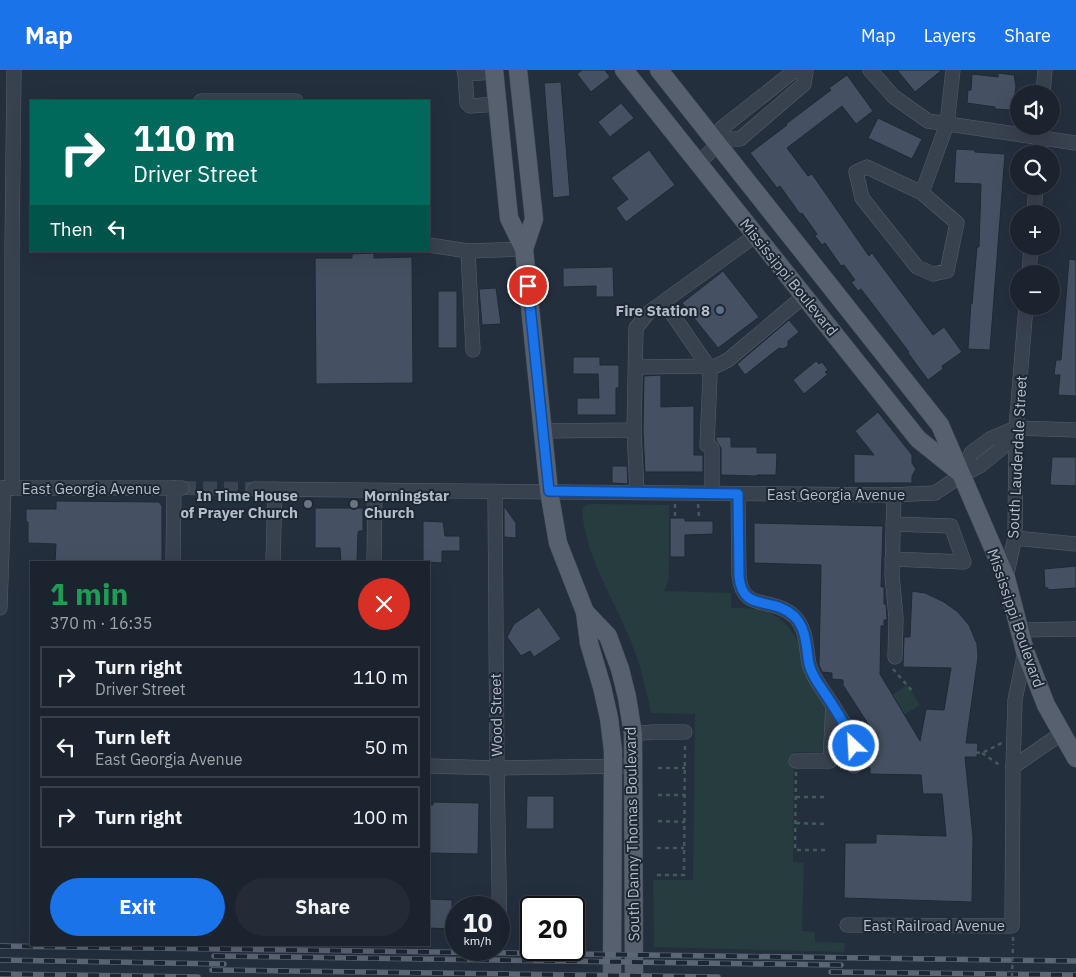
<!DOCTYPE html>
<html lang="en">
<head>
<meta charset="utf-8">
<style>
	:root { --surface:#1b232e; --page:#242b36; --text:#f1f3f6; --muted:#a0a4aa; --line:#39404a; --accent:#1a73e8 }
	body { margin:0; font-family:"IBM Plex Sans",sans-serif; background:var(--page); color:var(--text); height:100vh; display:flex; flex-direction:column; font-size:19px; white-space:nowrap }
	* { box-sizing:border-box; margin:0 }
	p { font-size:16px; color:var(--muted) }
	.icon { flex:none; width:28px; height:28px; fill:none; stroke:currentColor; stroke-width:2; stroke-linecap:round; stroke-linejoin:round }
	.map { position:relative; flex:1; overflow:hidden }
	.details { position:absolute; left:30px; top:491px; width:400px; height:385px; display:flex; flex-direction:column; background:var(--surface); border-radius:0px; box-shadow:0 5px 20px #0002,0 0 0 1px var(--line) }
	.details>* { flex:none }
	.hud { position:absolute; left:30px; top:30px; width:400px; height:152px; border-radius:0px; box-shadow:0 5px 20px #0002,0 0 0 1px var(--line); background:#00695c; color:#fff; overflow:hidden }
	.buttons { position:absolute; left:1010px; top:15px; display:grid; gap:10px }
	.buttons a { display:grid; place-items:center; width:50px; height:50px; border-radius:50%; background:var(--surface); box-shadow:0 5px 20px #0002,0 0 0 1px var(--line); font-size:25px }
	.speed { position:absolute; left:445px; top:826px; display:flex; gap:10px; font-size:25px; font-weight:700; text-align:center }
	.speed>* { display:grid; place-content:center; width:65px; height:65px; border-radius:50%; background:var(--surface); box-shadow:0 5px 20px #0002,0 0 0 1px var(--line); line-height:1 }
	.speed small { font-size:12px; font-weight:400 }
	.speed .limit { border:2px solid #111; border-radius:8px; background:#fff; color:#111 }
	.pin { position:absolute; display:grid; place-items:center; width:42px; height:42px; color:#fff; margin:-21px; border:2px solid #fff; border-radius:50%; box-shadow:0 1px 5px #0007 }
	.me { position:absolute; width:55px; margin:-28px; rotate:335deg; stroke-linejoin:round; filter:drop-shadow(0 0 4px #0008) }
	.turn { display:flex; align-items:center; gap:18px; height:105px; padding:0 20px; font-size:22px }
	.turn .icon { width:65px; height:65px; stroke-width:2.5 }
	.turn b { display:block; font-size:35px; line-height:42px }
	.then { display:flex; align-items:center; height:48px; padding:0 20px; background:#0003; gap:10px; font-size:19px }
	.round { display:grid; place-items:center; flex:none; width:52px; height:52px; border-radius:26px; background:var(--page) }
	.headline { display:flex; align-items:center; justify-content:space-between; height:85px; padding:0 20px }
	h1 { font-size:30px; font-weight:700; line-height:38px; color:#1e9e55 }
	.action { display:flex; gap:10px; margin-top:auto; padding:10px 20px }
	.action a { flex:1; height:58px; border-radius:30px; background:var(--accent); color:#fff; font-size:20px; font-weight:700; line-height:58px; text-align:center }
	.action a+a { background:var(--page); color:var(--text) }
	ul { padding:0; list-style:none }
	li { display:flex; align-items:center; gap:15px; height:62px; margin:0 10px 8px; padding:0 10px; border:2px solid var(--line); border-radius:0px }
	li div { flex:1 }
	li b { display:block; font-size:19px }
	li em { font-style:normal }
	header { display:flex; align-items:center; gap:30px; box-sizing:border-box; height:70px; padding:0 25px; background:var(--accent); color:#fff }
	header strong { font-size:24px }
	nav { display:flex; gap:28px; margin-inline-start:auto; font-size:18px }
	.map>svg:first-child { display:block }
</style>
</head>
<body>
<header>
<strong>Map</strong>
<nav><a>Map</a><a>Layers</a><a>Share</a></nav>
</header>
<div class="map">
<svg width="1076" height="907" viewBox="0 0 1076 907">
	<rect width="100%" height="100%" fill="#242f3e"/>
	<g fill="#263c3f">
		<path d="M593,434L669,435V502L668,512L664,521L731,523V538C786,537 792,557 812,602C818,615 826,628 829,641C832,652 829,671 829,683L794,682L793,792L804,793L802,861L815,862V872L845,873L844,882L654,877L653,810H693L695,644L651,643C646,617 640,593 630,569C613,527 585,487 582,440L586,435Z"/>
		<polygon points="907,615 920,635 904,645 892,625"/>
	</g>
	<g fill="#455162" stroke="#1f2835">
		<polygon points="582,0 605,0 610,7 591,22 577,4"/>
		<polygon points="897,0 942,0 915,22"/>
		<polygon points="998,3 1014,5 1016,16 1014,30 1013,30 1011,40 995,39 995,37 967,33 968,20 971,20 972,4 998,7"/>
		<polygon points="847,5 873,41 856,54 842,36 787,78 808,106 812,104 869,186 872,183 933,265 944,257 962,282 942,296 943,299 928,310 908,283 909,282 861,219 858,221 851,212 855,210 844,195 841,196 825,173 822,175 815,166 817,164 802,143 800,144 780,116 777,118 750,83 787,55 786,54 831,20 829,18"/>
		<polygon points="561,12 570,126 553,128 544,13"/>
		<polygon points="621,33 634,48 610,67 598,52"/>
		<polygon points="878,48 922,69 912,89 868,68"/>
		<polygon points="956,79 975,80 975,82 1005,84 990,280 968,279 971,233 972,234 977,177 979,177 981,114 954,113"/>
		<polygon points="649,80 675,115 626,152 616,138 628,129 611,108"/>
		<polygon points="374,183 374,188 412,187 413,313 316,314 315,188 352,188 352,184"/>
		<polygon points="1069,189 1076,190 1076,326 1058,325 1060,305 1054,305 1056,290 1061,290"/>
		<polygon points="613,197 614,227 596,227 596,216 563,217 563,198"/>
		<polygon points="723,201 759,247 718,278 682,233"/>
		<polygon points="496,218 501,254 482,255 479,219"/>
		<rect x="438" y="221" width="19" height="57"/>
		<polygon points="789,250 799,262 788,271 788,276 783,279 779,278 745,305 737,294"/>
		<polygon points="573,287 600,287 600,295 619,295 619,318 616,318 616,345 577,345 577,328 599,328 598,304 573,304"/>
		<polygon points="816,291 819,294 822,292 828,300 825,302 828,304 804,324 793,310"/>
		<polygon points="661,305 661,337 694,336 694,385 703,385 703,402 645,402 643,360 644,306"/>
		<polygon points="878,342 912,385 912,393 916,399 912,406 912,413 854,413 854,384 874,385 855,361"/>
		<polygon points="716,367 731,367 731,377 757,377 757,383 777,383 776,405 757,405 757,406 721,405 721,378 716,370"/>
		<polygon points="1052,387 1076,387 1076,416 1050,415"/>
		<polygon points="612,396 627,396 628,414 612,413"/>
		<polygon points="56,431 159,432 162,436 162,492 55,492 56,474 28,473 28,452 26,452 26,439 56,439"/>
		<polygon points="504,436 516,453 516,468 504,467"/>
		<polygon points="315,438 363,438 363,461 359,461 358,463 357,492 341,492 340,478 315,478"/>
		<polygon points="670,448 685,448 685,451 713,451 713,464 685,465 685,487 670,487"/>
		<polygon points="423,451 443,452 445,466 460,466 460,481 442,481 442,493 423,492"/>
		<polygon points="754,453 883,456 881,517 884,517 884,534 886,534 887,548 887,550 884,550 884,556 881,556 880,604 920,671 926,639 944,640 951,598 903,597 904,567 910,567 912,521 925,523 944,532 958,542 969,555 977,574 978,587 966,673 978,673 977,687 965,687 973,767 972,832 844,828 845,773 876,773 876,764 946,766 942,724 923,724 921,705 870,704 870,698 864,689 863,677 864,671 872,660 843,615 843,610 832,609 832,603 822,602 819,595 821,495 754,493"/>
		<polygon points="1076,496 1076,518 1048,520 1048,518 1045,518 1044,499"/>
		<polygon points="539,537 561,569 534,587 530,581 521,586 507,567 514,554"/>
		<polygon points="527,726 554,726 554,759 526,759"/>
		<polygon points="433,732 479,733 478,784 429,783 429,735 433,735"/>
		<polygon points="429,829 452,830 452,859 429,858"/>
	</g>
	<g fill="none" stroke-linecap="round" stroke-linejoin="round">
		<polyline stroke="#3a4453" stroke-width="14" stroke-dasharray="14 7" stroke-linecap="butt" points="182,418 254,419"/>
		<g stroke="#565f6c" stroke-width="15">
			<g id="minor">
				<polyline points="464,0 465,4 494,2"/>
				<polyline points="870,0 894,27 928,51 1076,73"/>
				<polyline points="465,4 467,33 470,36 498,34"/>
				<polyline points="1043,24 1045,0"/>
				<polyline points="201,31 296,31"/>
				<polyline points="1039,84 1041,56"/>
				<polyline points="698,93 724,69 740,69 804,14 806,2 794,1 722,58 724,69"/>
				<polyline points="922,123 957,153 947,201 933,204 917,197 862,128 856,102 867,97 922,123 947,54 953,0"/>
				<polyline points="1034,144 1036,116"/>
				<polyline points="429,175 468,181 524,179"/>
				<polyline points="468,181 473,280"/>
				<polyline points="1029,204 1031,176"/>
				<polyline points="664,232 708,296 710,306 707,375 712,378 712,423"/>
				<polyline points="636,297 716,296 728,290 804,226"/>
				<polyline points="542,361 634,360"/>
				<polyline points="962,405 971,383 990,369 1016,358 1076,360"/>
				<polyline points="0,418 182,418"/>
				<polyline points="12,418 12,180 14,0"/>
				<polyline points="254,419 889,425 935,423 962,405 981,395 1002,378 1016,358"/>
				<polyline points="495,422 497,698 500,868"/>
				<polyline points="637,422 634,360 636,258 648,243 756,165"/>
				<path d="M738,424L739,505C742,544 773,525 795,547C807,560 806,578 809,594C813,609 824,621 832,634C839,645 846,656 852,667L854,676V696"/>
				<polyline points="894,425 892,505 896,548 895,587"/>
				<polyline points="1015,468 1076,474"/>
				<polyline points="892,489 964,492 951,456 893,454"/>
				<polyline points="173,492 174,418"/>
				<polyline points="273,492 275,419"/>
				<polyline points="374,492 375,421"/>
				<polyline points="1006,508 1015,467 1016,358 1026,236"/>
				<polyline points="0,538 4,418"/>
				<polyline points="1020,560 1076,559"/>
				<polyline points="633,664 652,662 685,662"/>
				<polyline points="796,691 830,691 833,635"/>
				<polyline points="429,696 497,698 634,696"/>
				<polyline points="1013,697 1015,630 1025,581"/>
				<polyline points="847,855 1012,856 1013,697 1062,663"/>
			</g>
		</g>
		<g stroke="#414a57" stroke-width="19">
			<g id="major">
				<polyline points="494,0 509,148 524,179 549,421 558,473 585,542 589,573 602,617 609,648 613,681 612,907"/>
				<polyline points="518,0 534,149 524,179"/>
				<polyline points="624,0 918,369 959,402"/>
				<polyline points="659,0 940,355 1006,508 1025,581 1046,635 1076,688"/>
				<polyline points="585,542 608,566 620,599 627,627 633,664 634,907"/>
			</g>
		</g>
		<g stroke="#44595c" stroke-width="2.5" stroke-dasharray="4 4" stroke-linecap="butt">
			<polyline points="675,434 675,446"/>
			<polyline points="698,434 699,446"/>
			<polyline points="893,599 913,622"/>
			<polyline points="968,682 982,683 1002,673"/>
			<polyline points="982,683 1001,696"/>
			<polyline points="658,698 685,698"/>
			<polyline points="796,702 795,780 826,780"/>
			<polyline points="658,725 685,725"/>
			<polyline points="796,727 827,727"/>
			<polyline points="658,751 685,752"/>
			<polyline points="796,753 826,754"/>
			<polyline points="657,778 684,778"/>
			<polyline points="657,805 684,805 685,674"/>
			<polyline points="1013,867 1013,874"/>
		</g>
		<use href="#minor" stroke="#38414e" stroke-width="14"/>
		<use href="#major" stroke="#56606e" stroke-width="18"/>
		<g stroke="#5a6575" stroke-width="5.5">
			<g id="rail">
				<polyline points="0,876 1076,891"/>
				<polyline points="214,886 841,895"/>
				<polyline points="0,890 224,894"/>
				<polyline points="212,900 718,907"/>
				<polyline points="831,902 1076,905"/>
				<polyline points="0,904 198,907"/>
			</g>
		</g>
		<use href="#rail" stroke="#1d2633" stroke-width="4" stroke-dasharray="11" stroke-linecap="butt"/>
		<polyline stroke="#44595c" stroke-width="2.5" stroke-dasharray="4 4" stroke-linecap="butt" points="1012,907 1013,874"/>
	</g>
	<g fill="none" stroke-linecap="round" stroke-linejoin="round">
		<g stroke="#114b97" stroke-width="12">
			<path id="route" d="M528,216L549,421L738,424L739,506C742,544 773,525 795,547C807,560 806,578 809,594C812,607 821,617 828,628C836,640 844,654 852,667L854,676"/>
		</g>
		<use href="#route" stroke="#1a73e8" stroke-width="9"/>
	</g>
	<circle fill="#5c6f8a" stroke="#1d2633" stroke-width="2" cx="720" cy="240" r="5"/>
	<g fill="#6b7280" stroke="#1d2633" stroke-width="2">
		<circle cx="308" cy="434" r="5"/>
		<circle cx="354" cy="434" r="5"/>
	</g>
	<g text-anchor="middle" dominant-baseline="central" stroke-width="4" stroke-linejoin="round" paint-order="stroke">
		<g font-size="15" fill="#b4bcc9" stroke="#1d2633">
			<text transform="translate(789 207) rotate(51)">Mississippi Boulevard</text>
			<text transform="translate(1017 387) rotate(-87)">South Lauderdale Street</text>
			<text x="91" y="418">East Georgia Avenue</text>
			<text x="836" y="424">East Georgia Avenue</text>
			<text transform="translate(1016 548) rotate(71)">Mississippi Boulevard</text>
			<text transform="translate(496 645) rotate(-91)">Wood Street</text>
			<text transform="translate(632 764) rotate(-91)">South Danny Thomas Boulevard</text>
			<text x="934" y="855">East Railroad Avenue</text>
		</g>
		<g font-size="15" font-weight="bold" fill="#b4bcc9" stroke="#1d2633" text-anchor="end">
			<text x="710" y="240">Fire Station 8</text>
			<text x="298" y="425">In Time House<tspan x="298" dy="17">of Prayer Church</tspan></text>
			<text x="364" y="425" text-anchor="start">Morningstar<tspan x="364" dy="17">Church</tspan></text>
		</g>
	</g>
</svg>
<div class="buttons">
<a><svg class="icon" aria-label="sound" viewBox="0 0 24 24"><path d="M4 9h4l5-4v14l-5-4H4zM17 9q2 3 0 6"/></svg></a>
<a><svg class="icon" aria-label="search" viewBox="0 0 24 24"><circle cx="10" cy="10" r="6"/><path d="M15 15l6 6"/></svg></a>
<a>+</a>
<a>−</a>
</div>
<div class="speed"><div>10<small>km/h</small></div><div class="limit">20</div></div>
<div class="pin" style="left:528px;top:216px;background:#d93025"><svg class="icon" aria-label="arrive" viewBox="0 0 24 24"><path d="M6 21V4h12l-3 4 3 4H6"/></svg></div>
<svg class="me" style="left:854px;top:676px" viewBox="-20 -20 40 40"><circle r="17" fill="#1a73e8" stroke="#fff" stroke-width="3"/><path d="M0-11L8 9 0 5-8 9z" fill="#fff"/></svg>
<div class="hud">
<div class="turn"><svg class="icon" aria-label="right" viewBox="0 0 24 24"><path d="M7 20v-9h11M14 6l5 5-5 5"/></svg><div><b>110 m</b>Driver Street</div></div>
<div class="then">Then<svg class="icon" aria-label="left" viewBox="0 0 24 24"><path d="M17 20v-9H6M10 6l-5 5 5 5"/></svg></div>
</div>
<section class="details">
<div class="headline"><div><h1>1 min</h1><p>370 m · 16:35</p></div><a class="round" style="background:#d93025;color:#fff"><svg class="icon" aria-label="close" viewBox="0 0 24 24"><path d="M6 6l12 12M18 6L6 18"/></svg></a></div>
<ul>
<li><svg class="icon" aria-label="right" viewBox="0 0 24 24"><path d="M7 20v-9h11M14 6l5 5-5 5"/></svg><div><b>Turn right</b><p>Driver Street</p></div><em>110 m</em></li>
<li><svg class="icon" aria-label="left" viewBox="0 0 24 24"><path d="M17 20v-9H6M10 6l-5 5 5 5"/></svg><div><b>Turn left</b><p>East Georgia Avenue</p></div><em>50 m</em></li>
<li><svg class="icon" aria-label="right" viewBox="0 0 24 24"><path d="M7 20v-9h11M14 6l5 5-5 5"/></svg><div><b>Turn right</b></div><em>100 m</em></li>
</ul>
<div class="action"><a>Exit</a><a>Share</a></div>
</section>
</div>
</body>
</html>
